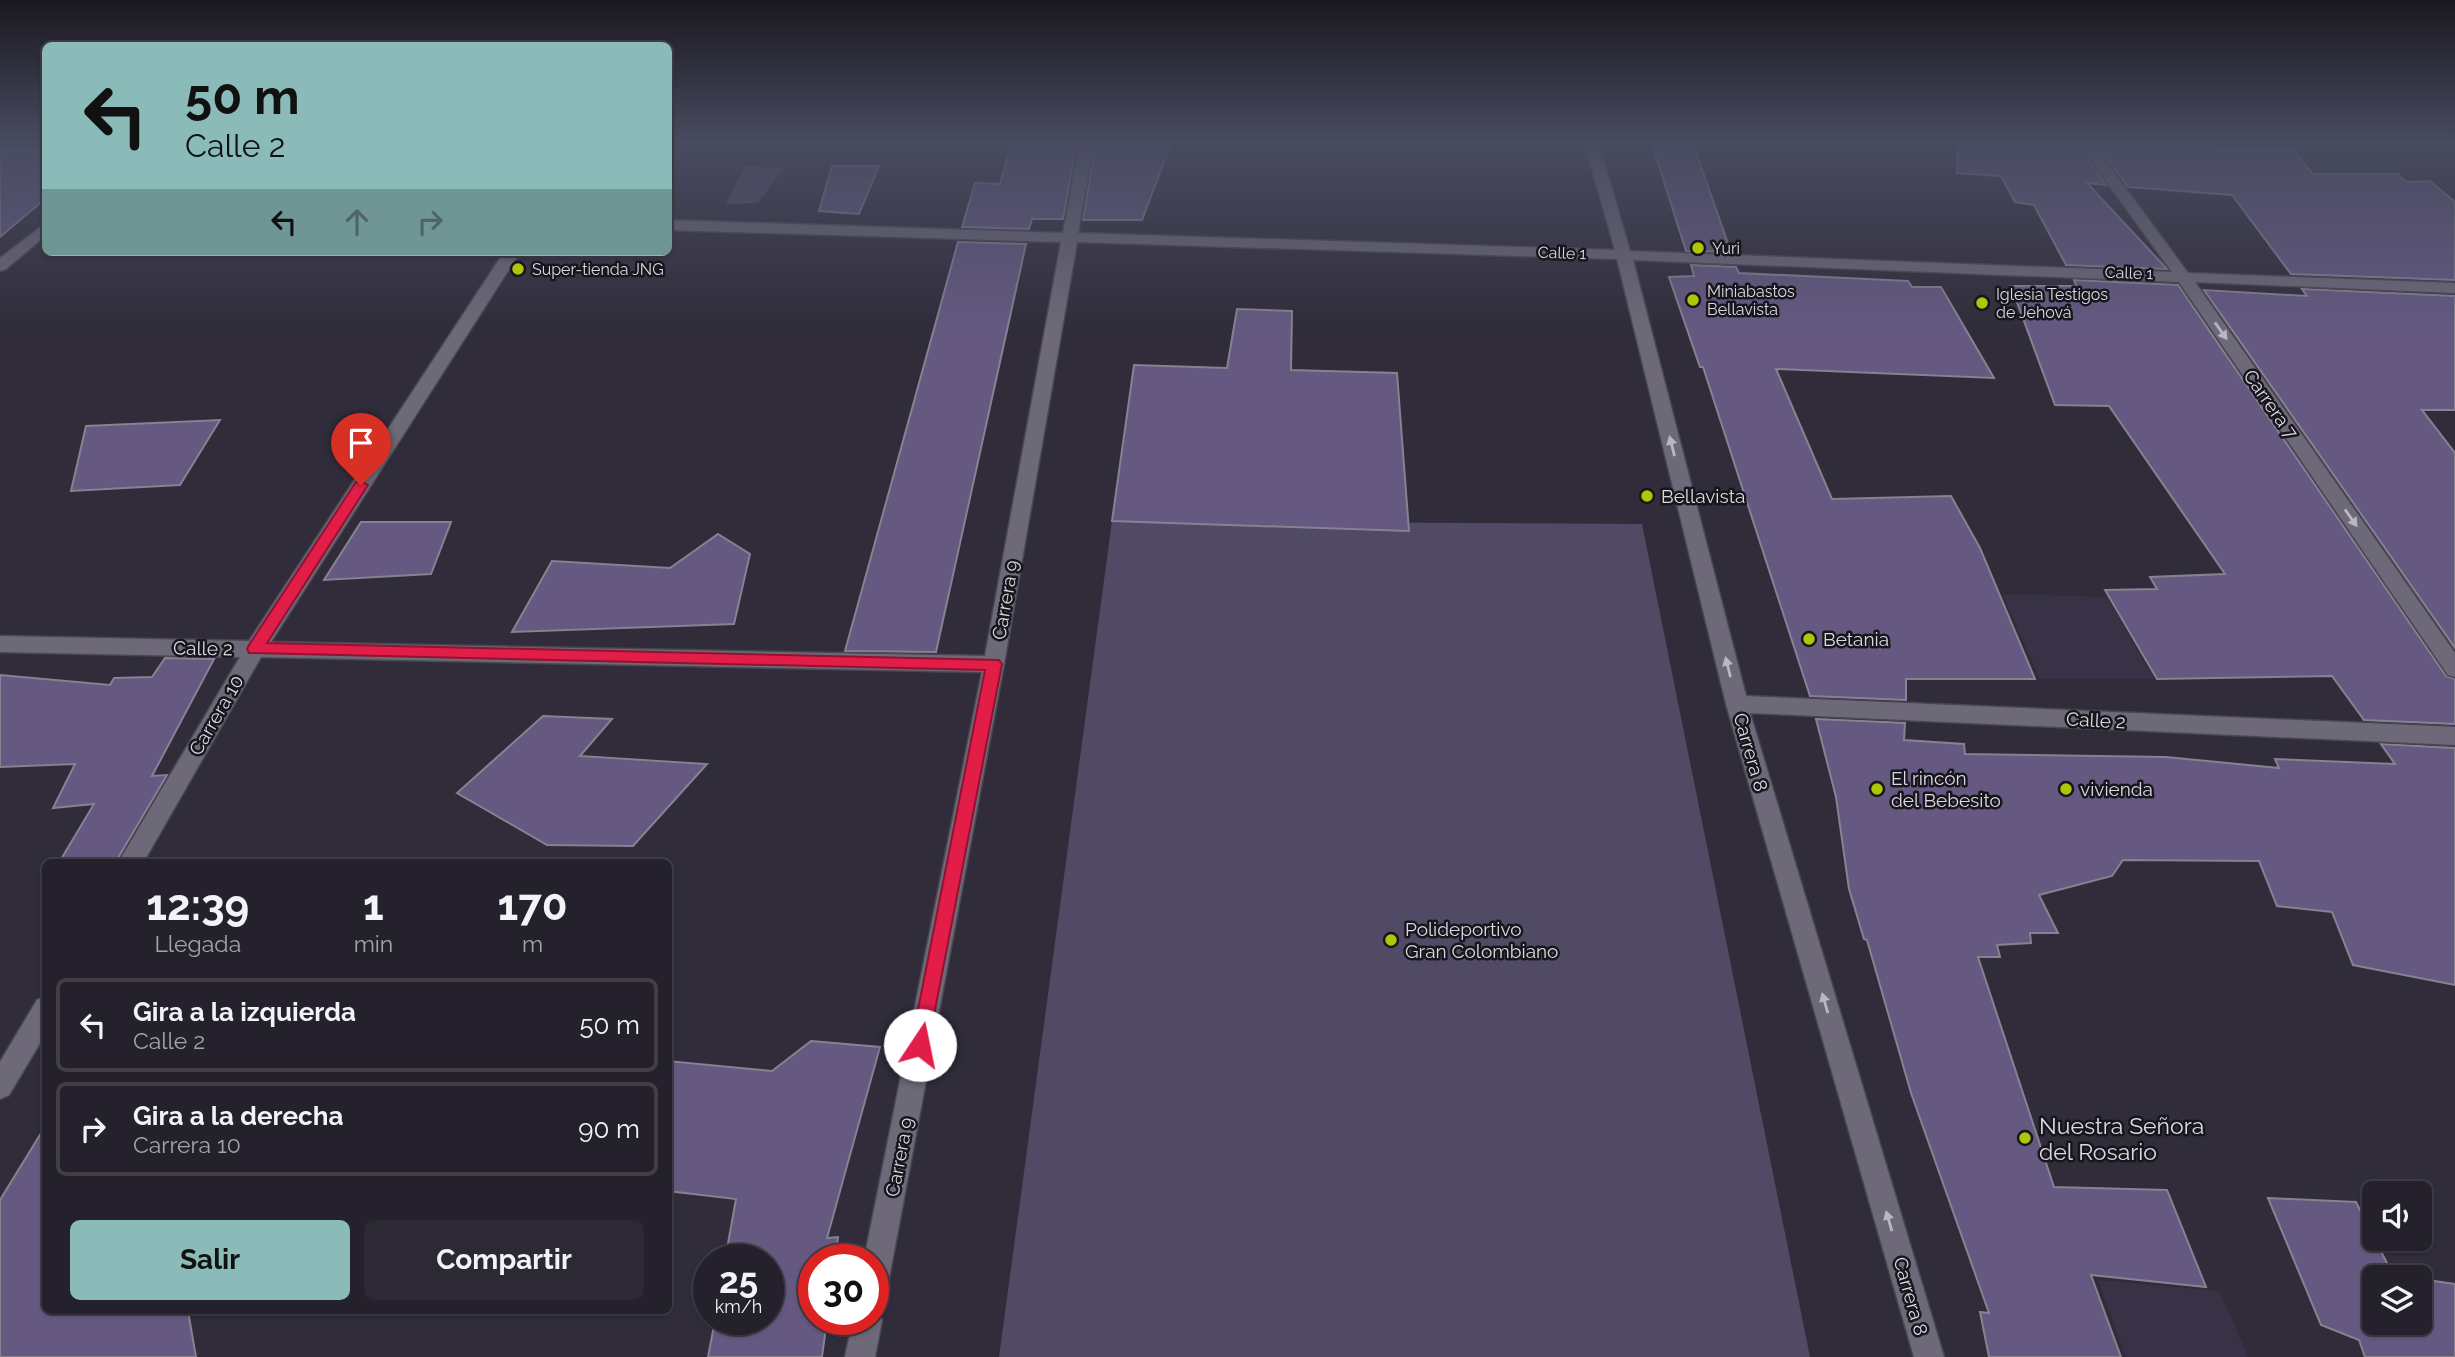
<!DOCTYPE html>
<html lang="es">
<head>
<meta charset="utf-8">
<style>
	:root { --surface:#24212c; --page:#2c2934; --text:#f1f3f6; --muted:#a3a3a9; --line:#413e48; --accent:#8bbbb9 }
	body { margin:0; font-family:Raleway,sans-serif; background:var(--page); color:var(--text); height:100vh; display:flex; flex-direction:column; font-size:26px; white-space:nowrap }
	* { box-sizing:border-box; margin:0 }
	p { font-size:23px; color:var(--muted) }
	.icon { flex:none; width:38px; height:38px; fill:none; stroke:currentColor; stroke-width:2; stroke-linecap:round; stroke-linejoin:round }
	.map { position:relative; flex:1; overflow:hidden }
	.drawer { position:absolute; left:42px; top:859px; width:630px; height:455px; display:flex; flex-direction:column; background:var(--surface); border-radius:10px; box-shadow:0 2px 5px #0004,0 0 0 2px var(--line) }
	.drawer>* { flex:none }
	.top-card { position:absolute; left:42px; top:42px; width:630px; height:214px; border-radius:10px; box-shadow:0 2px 5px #0004,0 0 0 2px var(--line); background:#8bbbb9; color:#111; overflow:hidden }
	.buttons { position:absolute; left:2362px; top:1181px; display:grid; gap:14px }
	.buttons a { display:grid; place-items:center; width:70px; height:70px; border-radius:10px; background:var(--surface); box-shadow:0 2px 5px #0004,0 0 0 2px var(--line); font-size:35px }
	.speed { position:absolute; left:693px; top:1244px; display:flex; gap:14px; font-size:35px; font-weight:700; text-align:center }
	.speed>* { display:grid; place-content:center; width:91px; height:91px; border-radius:50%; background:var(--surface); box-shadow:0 2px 5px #0004,0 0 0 2px var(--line); line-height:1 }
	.speed small { font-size:18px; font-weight:400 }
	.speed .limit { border:10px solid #d22; background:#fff; color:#111 }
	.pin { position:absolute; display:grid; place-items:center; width:60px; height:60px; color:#fff; margin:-72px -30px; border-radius:50% 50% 50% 0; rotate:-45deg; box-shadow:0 0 7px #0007 }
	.pin .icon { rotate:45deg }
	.me { position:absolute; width:77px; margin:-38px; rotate:11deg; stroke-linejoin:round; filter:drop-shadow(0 0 5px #0008) }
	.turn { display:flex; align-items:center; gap:24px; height:147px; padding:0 28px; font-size:32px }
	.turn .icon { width:91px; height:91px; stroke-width:2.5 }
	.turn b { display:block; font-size:49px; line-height:60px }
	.lanes { display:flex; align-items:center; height:66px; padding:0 28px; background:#0003; justify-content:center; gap:35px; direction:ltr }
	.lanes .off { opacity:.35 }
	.eta { display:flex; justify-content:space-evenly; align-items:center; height:119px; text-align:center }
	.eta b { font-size:42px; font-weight:700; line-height:49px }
	.cta { display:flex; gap:14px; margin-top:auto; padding:14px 28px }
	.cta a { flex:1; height:80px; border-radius:10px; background:var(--accent); color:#111; font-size:28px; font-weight:700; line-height:80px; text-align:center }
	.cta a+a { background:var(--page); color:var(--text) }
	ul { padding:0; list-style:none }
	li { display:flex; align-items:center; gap:21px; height:94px; margin:0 14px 10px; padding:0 14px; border:4px solid var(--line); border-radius:10px }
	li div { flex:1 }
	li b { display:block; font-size:26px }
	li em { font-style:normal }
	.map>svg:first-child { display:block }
</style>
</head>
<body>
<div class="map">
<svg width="2455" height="1357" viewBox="0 0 2455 1357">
	<rect width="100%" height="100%" fill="#302c3a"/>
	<g fill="#383246">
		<polygon points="2002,594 2107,597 2154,679 2040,679"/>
		<polygon points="2098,1280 2220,1291 2248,1357 2126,1357"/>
	</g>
	<g fill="#514a64">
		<polygon points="745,166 784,168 758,203 726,204"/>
		<polygon points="1112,521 1642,524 1810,1357 999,1357"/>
	</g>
	<g fill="#655981" stroke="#868292" stroke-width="2">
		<polygon points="1012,141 1077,141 1063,219 1032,219 1029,229 962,227 975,183 1000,184"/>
		<polygon points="1096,141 1172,141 1142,220 1083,220"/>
		<polygon points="1651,141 1692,141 1731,252 1686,251"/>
		<polygon points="1958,141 2075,141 2106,185 2087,183 2167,269 2066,265 2034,205 2015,202 2001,176 1957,173"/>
		<polygon points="2099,147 2291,148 2313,174 2398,174 2406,182 2430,181 2455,202 2455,280 2291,274 2232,195 2128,187"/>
		<polygon points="46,149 46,198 0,237 0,150"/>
		<polygon points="832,166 879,166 859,214 819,211"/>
		<polygon points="958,242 1026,244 936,652 845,651"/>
		<polygon points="1691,265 1736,267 1739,273 1908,281 1912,287 1941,287 1994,378 1776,369 1832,499 1951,496 1980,548 2035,679 1906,679 1906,700 1810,696 1703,367 1700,367 1669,277 1694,276"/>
		<polygon points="2074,280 2178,285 2446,676 2455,679 2455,724 2364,720 2332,676 2157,679 2105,590 2157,589 2150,577 2225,574 2109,406 2055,405 2011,286 2076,286"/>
		<polygon points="2302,289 2455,296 2455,410 2422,410 2455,453 2455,648 2204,290 2307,296"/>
		<polygon points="1237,309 1292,311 1291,370 1397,373 1409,531 1112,521 1134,365 1227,368"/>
		<polygon points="220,420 180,485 71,491 86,426"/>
		<polygon points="361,522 451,522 431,574 324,580"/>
		<polygon points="718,534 750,554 734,624 512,632 552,561 670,568"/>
		<polygon points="165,658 214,659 152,776 167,775 118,858 60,861 94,804 53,808 75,764 0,767 0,675 110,685 114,678 152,677"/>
		<polygon points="543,716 612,719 580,756 707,764 633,846 547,845 457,793"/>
		<polygon points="1816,719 1905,723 1904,740 1964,744 1965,754 2166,757 2279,768 2275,759 2395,764 2381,744 2455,748 2455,985 2353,965 2332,912 2277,906 2259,861 2123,860 2112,876 2039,895 2058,933 2030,933 2031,943 1997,945 2000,957 1978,957 2054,1187 2167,1190 2206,1287 2091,1275 2121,1357 1989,1357 1980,1312 1989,1313 1911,1093 1867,940 1864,939 1849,889 1836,797"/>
		<polygon points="811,1041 880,1047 827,1238 838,1237 835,1260 814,1260 814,1320 827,1320 822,1357 708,1357 715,1320 768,1320 768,1260 725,1260 736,1199 668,1191 668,1061 772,1071"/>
		<polygon points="46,1125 46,1311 188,1311 196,1357 0,1357 0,1200"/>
		<polygon points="2268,1198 2356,1202 2394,1277 2404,1278 2375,1278 2375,1323 2420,1323 2420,1279 2455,1284 2455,1357 2365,1357 2359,1340 2321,1325"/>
	</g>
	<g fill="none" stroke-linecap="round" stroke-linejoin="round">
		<g stroke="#4a4753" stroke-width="3">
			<g id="street">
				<polygon points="30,141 46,141 46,145 32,144"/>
				<polygon points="1080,141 1094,141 1078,233 1615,250 1584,141 1598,141 1630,251 2172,272 2077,141 2091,141 2188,273 2455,283 2455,293 2195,282 2455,653 2455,677 2448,675 2179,282 1633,260 1746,696 2455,727 2455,745 1750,713 1944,1357 1914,1357 1726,704 1617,259 1077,242 1004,664 887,1289 883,1299 873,1303 873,1260 864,1260 982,672 261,657 143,863 118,863 240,657 0,652 0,636 249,641 504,252 520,252 271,642 985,656 1061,242 668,230 668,220 1063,233"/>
				<polygon points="46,223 46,235 6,269 0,271 0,258"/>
				<polygon points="46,996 46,1033 9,1095 0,1099 0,1062 37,1000"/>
				<polygon points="873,1308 877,1310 882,1320 875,1357 845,1357 853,1320 873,1320"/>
			</g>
		</g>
		<use href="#street" fill="#6d6978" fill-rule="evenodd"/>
	</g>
	<defs><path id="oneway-solid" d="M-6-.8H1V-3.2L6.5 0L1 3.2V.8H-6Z" transform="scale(1.75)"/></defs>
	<g fill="#b9b7c2">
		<use href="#oneway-solid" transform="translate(2221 331) rotate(55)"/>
		<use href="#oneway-solid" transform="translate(1672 446) rotate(-104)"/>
		<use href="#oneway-solid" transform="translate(2351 518) rotate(55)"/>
		<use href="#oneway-solid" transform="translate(1728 667) rotate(-104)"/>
		<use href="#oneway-solid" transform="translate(1825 1003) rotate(-106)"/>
		<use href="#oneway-solid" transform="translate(1889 1221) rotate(-106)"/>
	</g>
	<linearGradient id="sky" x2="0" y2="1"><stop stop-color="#1a1820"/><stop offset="0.43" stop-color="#484b60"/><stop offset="1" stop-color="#484b60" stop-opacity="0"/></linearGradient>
	<rect width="2455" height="331" fill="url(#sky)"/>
	<polygon fill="#e11d48" stroke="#92132f" stroke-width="2" points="361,481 368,485 267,643 999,660 1002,664 927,1051 920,1054 914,1051 911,1045 985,670 249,653 247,649 249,645 356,482"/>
	<g fill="#afc505" stroke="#17161c" stroke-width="2.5">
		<circle cx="1698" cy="248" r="7"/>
		<circle cx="518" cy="269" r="7"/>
		<circle cx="1693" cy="300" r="7"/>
		<circle cx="1982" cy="303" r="7"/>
		<circle cx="1647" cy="496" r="7"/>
		<circle cx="1809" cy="639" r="7"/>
		<circle cx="1877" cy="789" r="7"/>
		<circle cx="2066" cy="789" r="7"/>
		<circle cx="1391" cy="940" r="7"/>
		<circle cx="2025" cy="1138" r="7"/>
	</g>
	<g text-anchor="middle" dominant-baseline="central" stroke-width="5" stroke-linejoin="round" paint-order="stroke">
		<g font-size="16" fill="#dad8e1" stroke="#17161c" text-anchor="start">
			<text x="1712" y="248">Yuri</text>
			<text x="532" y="269">Super-tienda JNG</text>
			<text x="1707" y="291">Miniabastos<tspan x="1707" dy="18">Bellavista</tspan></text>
			<text x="1996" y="294">Iglesia Testigos<tspan x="1996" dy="18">de Jehová</tspan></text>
		</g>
		<g font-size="16" fill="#dad8e1" stroke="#17161c">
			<text transform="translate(1562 253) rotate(2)">Calle 1</text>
			<text transform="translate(2129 273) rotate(2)">Calle 1</text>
		</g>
		<g font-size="19" fill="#dad8e1" stroke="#17161c">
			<text transform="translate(2271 404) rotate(55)">Carrera 7</text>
			<text transform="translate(1005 600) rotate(-80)">Carrera 9</text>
			<text transform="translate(203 648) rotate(1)">Calle 2</text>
			<text transform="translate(216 715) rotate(-60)">Carrera 10</text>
			<text transform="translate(2096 720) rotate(3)">Calle 2</text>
			<text transform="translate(1751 752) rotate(74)">Carrera 8</text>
			<text transform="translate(899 1157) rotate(-79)">Carrera 9</text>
			<text transform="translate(1911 1296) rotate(74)">Carrera 8</text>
		</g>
		<g font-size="19" fill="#dad8e1" stroke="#17161c" text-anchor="start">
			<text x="1661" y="496">Bellavista</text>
			<text x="1823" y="639">Betania</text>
			<text x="1891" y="778">El rincón<tspan x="1891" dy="22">del Bebesito</tspan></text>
			<text x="2080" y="789">vivienda</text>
			<text x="1405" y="929">Polideportivo<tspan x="1405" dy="22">Gran Colombiano</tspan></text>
		</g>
		<g font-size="23" fill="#dad8e1" stroke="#17161c" text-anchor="start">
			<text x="2039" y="1125">Nuestra Señora<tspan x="2039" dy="26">del Rosario</tspan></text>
		</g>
	</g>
</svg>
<div class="buttons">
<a><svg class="icon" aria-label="sound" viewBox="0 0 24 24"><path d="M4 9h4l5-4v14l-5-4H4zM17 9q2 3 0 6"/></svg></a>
<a><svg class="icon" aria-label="layers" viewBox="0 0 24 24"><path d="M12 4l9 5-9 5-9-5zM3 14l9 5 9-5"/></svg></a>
</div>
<div class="speed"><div>25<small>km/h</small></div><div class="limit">30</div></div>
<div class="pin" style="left:361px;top:485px;background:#d93025"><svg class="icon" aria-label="arrive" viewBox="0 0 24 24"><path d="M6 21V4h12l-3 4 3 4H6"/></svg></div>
<svg class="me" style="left:920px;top:1045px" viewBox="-20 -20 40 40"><circle r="19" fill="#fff"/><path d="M0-13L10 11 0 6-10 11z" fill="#e11d48"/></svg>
<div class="top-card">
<div class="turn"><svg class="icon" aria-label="left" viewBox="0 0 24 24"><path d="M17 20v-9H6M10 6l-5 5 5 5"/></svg><div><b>50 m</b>Calle 2</div></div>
<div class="lanes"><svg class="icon" aria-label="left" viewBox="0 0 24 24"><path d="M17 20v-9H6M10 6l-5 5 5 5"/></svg><svg class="icon off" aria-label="ahead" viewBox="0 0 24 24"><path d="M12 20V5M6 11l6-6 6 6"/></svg><svg class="icon off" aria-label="right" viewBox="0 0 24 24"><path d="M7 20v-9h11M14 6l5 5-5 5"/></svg></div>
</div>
<section class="drawer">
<div class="eta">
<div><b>12:39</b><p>Llegada</p></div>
<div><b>1</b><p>min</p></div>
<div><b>170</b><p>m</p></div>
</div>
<ul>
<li><svg class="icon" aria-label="left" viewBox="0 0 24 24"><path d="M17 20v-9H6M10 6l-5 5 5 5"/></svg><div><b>Gira a la izquierda</b><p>Calle 2</p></div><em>50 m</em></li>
<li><svg class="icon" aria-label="right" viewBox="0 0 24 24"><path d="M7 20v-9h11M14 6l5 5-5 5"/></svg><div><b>Gira a la derecha</b><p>Carrera 10</p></div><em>90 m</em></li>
</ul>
<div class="cta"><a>Salir</a><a>Compartir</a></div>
</section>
</div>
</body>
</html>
